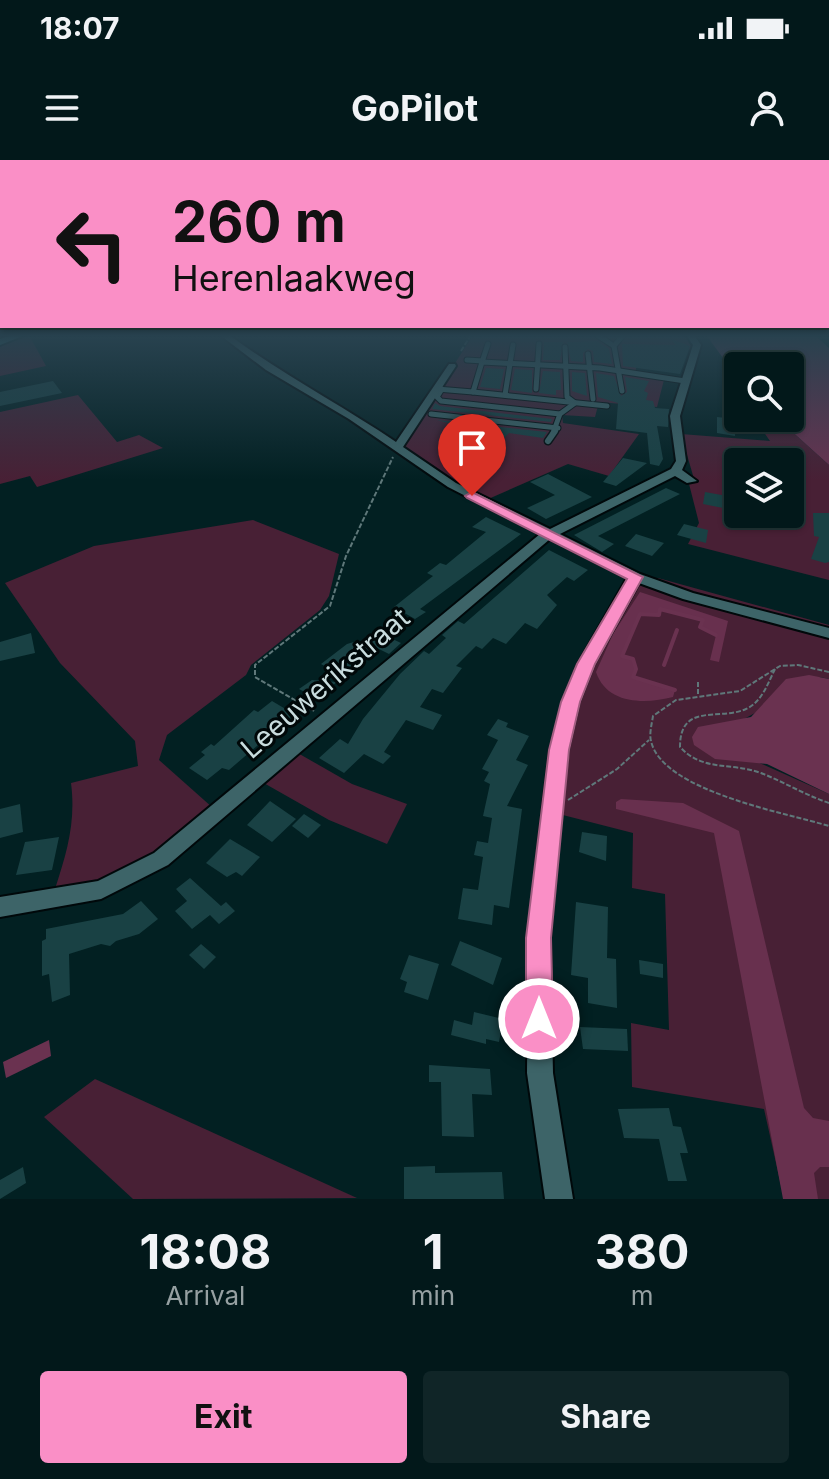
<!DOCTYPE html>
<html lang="en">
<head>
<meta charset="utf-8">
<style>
	:root { --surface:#02181a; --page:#102527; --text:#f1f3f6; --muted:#96a0a2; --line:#233739; --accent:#fa8fc6 }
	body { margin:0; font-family:Inter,sans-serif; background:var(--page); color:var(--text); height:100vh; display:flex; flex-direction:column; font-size:30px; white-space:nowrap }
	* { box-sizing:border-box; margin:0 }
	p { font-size:26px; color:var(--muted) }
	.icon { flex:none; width:44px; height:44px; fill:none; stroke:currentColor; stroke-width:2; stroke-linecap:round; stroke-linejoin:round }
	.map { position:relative; height:1039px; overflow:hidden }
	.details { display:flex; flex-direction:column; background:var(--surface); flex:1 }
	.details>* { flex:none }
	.hud { position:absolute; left:0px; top:0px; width:830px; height:168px; box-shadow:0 2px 6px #0004,0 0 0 2px var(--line); background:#fa8fc6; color:#111; overflow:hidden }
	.controls { position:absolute; left:724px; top:192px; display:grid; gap:16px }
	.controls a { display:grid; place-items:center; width:80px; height:80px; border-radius:8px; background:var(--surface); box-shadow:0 2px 6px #0004,0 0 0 2px var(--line); font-size:40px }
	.pin { position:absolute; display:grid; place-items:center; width:68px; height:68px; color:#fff; margin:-82px -34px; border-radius:50% 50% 50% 0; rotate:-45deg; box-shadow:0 0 8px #0007 }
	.pin .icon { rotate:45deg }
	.me { position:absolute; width:88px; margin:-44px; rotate:0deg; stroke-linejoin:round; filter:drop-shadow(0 0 6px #0008) }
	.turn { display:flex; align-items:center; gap:28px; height:168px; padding:0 40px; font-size:36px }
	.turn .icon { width:104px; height:104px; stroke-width:2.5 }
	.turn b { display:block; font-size:56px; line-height:68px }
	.eta { display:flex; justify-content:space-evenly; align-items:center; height:136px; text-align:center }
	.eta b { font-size:48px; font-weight:700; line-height:56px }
	.button { display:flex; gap:16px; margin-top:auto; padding:16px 40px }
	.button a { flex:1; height:92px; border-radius:8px; background:var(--accent); color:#111; font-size:32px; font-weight:700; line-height:92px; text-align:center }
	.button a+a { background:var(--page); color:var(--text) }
	.status { display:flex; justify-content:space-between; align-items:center; height:56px; padding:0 40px; background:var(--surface); direction:ltr }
	.status svg { height:22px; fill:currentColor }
	header { display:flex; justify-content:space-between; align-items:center; height:104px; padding:0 40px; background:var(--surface); font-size:36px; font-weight:700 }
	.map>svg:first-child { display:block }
</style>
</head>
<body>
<div class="status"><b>18:07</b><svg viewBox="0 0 49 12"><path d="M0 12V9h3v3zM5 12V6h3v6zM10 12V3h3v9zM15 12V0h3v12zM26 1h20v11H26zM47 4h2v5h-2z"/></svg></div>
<header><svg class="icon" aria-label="menu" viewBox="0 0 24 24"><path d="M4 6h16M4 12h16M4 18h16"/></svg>GoPilot<svg class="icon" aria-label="person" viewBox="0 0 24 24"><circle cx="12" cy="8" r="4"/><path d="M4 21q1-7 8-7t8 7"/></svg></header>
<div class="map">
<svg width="829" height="1039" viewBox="0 0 829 1039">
	<rect width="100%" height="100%" fill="#022022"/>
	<g fill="#482035" fill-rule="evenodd">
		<polygon points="29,175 46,206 0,216 0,184"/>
		<polygon points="473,175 689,175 695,183 692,190 677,187 639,198 635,212 665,216 657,247 599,242 595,257 562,255 563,263 639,274 609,316 568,304 486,340 401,288"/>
		<polygon points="78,235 117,282 139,275 163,288 37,327 30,316 0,324 0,252"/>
		<path d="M754,258H777L829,305V420L688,384L699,363L688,320L694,319L681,274L770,281ZM738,302H790V354H738Z"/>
		<path d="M253,360L339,394L329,436L320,450L251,505L246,515L167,575L159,600L213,648L157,693L111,720L55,729C67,692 76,662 71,623L138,606L135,581L60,503L5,423L94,386Z"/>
		<polygon points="658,418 829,465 829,519 820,517 744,559 755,601 829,634 829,1039 784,1039 764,949 632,927 631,863 669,870 665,734 632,728 633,673 555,653 578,538 634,426"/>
		<polygon points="296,592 352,624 407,644 387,684 329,660 262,622"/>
		<polygon points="95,919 357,1038 133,1039 44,957"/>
	</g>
	<g fill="#68304e">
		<path d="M640,432L728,461L719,502L710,500L716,475L700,467L702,460L661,449L659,455L640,454L622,496L633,499L636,509L633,518L675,530L673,537C646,544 607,545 596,512L613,474Z"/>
		<polygon points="621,639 683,643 739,671 804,948 813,958 829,961 829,1007 820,1007 814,1013 818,1039 783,1039 714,673 616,649 616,642"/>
	</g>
	<g fill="#6a3250">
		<polygon points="706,175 815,175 829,188 829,305 777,258 790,258 790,206 738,206 738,218"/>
		<polygon points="809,515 829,519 829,634 767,604 715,599 694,585 692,577 698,567 751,557 786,519"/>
		<polygon points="49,880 51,896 6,918 3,902"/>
	</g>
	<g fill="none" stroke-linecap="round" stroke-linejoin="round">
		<g stroke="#6a3250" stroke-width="4">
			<polyline points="664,505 677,470"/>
			<polyline points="675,530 633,517 636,509 633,499 622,496 640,454 659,455 660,449 703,460 700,467 716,475"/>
		</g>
	</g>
	<g fill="#194144">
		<polygon points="671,179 690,186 680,214 623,206 622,184 676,185"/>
		<polygon points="597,181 609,189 612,204 594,202 593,191 588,189 583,193 583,202 571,201 567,182"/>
		<polygon points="544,182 563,182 560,200 543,200"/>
		<polygon points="486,208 504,209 500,229 480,227"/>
		<polygon points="515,209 532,210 532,233 511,230"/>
		<polygon points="543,211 560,212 561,230 556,230 556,235 539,233"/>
		<polygon points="572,212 585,213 587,236 572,231"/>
		<polygon points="596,213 614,216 621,236 627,232 625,217 649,221 644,231 648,233 646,240 653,241 655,248 669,249 668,267 657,266 663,299 659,306 650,304 647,273 616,269 618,243 598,237"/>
		<polygon points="53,221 62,233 0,246 0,232"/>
		<polygon points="435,243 440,246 552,259 551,262 432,249"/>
		<polygon points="717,257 735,259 735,276 717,273"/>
		<polygon points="437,260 547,272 543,278 509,273 504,278"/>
		<polygon points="623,298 647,303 616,326 603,322"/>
		<polygon points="548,314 592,337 546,359 527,348 555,335 530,322"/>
		<polygon points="666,328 680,334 598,376 614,384 602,392 574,375"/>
		<polygon points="705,332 738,338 738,351 703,344"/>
		<polygon points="813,353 829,353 829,402 825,403 811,399 819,377 814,376"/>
		<polygon points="486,357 521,374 420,449 426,452 415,459 394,447 433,416 427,413 440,403 446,405 486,372 472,367"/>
		<polygon points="684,364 708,370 706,383 677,375"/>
		<polygon points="636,374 664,383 652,396 625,386"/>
		<polygon points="549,390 588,410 574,421 567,417 547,435 557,445 537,469 525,463 506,484 493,478 482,489 476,486 456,506 462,508 443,533 432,529 420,547 442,555 433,570 406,560 384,592 391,596 383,604 364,594 344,613 319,598 340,579 348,584 363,559 400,514 424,491 429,494 446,478 442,475 458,461 464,464"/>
		<polygon points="31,473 35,493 0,501 0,482"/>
		<polygon points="382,474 401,483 389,494 369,484"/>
		<polygon points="357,481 376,491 354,510 347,507 339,514 321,504 347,484"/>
		<polygon points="312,520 337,522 316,538 299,529"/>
		<polygon points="272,541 294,554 229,610 222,608 207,620 189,608 205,595 201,592 211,584 214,586 254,550 258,552"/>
		<polygon points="498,559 508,563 506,567 529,576 516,600 528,605 507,646 522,649 509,748 494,745 492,765 458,759 463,728 478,730 483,697 474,695 477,681 488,683 492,658 483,656 490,624 484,621 489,612 482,609 498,580 487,575"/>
		<polygon points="270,641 296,659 272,682 247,665"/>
		<polygon points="20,644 23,672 0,678 0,649"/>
		<polygon points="304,654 321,665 308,678 292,666"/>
		<polygon points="582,672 607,676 606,701 579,692"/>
		<polygon points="59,677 52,710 16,715 25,682"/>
		<polygon points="230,679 260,697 242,716 236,712 227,717 206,703"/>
		<polygon points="190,718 221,746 226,742 235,751 219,764 210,755 192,769 175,751 187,741 176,729"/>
		<polygon points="141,741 158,759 139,774 116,781 110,786 101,784 69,794 70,835 52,842 49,814 42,816 42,781 46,779 46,769 123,754"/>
		<polygon points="576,742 608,747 607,798 616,799 617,848 588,843 588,818 571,815"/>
		<polygon points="460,781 502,798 493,825 451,805"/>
		<polygon points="201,784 216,797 204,809 189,795"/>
		<polygon points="409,795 439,804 428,840 404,832 407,822 400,819"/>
		<polygon points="639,800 663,804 663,818 640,814"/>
		<polygon points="474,852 503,859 499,882 486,879 486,884 451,875 454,860 472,865"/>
		<polygon points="580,867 627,869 628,891 583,889"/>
		<polygon points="429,905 490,909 492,935 472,934 474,977 442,976 441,922 429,922"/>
		<polygon points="669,948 673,966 681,967 688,993 680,993 687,1021 668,1021 659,979 624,978 618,949"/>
		<polygon points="435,1006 435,1013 502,1012 504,1039 404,1039 404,1007"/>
		<polygon points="23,1007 26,1023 0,1039 0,1020"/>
	</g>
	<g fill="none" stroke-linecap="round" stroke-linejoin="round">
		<g stroke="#00080a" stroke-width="7">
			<g id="service-far1">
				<polyline points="597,175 614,186"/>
				<polyline points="588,194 593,239"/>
				<polyline points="467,200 483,201"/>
				<polyline points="482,202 488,184"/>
				<polyline points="437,229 473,232 482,202 600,208 685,221"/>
				<polyline points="442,229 437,237 441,241 560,254"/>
				<polyline points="536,229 539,184"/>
				<polyline points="622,231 614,186 623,175"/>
				<polyline points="473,232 607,246"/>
				<polyline points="505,235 513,185"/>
				<polyline points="431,254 558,268"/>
				<polyline points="553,273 560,254 575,243 567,237 565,187"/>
			</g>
		</g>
		<g stroke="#00080a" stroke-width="9">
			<polyline id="service" points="548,281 555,271"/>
		</g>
		<g stroke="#00080a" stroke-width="4">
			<path id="minor" d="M220,175H229C282,214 341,245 396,282L449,204H455L456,206L403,287L456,323L550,369L671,309L676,301L670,256L693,185L686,175H694L701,185L680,256L686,301L682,310L697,321L687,323L675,316L560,374L640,414L693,433L829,468V478L683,439L639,423L594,504L579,542L568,590L561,645L550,778L553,913L573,1039H545L527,913L528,778L543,645L550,590L563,542L578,504L627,418L550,379L168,705L101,739L0,757V737L98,721L154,693L540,374L448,327L349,259L266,210Z"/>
		</g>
		<g stroke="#00080a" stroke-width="4">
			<polygon id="primary" points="12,175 25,175 0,185 0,179"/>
		</g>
		<g stroke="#5f787a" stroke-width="2" stroke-dasharray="5 2" stroke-linecap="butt">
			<polyline points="461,191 471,175"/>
			<path d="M775,509C768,523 762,542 746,549C719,561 680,542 680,587C703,612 731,602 761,613C784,622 805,635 829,643"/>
			<path d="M829,512L798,505L780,506L740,531L676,540L653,556C652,563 649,574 651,581C662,631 786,653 829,666"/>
			<polyline points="698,522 698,536"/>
			<polyline points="314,551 255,517 255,505 330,446 346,396 393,297"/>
			<polyline points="568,640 617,609 649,580"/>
		</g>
		<use href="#service-far1" stroke="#3d6468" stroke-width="5"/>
		<use href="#service" stroke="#3d6468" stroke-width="6"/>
		<use href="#minor" fill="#3d6468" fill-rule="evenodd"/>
		<use href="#primary" fill="#449ba2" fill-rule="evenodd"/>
	</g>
	<linearGradient id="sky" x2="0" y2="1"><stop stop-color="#011213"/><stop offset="0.55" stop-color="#28424f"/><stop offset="1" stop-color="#28424f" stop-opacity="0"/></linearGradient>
	<rect width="829" height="320" fill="url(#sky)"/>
	<polygon fill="#fa8fc6" stroke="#a25d81" stroke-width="2" points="472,332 643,417 595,504 580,542 569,590 551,778 553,859 549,869 539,873 530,869 526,859 526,778 549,590 561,542 577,504 627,419 467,338 465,336"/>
	<g text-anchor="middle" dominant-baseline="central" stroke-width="6" stroke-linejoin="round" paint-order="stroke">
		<g font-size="28" fill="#c8dcde" stroke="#000809">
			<text transform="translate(325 523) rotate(-41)">Leeuwerikstraat</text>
		</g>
	</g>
</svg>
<div class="controls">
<a><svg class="icon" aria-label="search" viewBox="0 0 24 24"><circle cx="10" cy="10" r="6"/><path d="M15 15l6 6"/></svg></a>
<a><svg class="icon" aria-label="layers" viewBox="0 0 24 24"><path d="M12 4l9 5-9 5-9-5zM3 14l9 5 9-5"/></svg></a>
</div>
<div class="pin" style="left:472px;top:336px;background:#d93025"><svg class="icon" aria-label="arrive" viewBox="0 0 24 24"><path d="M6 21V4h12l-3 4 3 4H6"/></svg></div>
<svg class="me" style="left:539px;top:859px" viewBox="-20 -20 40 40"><circle r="17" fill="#fa8fc6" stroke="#fff" stroke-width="3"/><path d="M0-11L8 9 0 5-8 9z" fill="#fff"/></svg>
<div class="hud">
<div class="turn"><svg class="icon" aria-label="left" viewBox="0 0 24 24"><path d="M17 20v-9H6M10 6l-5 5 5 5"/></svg><div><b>260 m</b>Herenlaakweg</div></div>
</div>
</div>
<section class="details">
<div class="eta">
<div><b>18:08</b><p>Arrival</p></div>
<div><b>1</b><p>min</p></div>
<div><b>380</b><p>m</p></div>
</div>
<div class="button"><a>Exit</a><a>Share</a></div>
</section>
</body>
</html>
